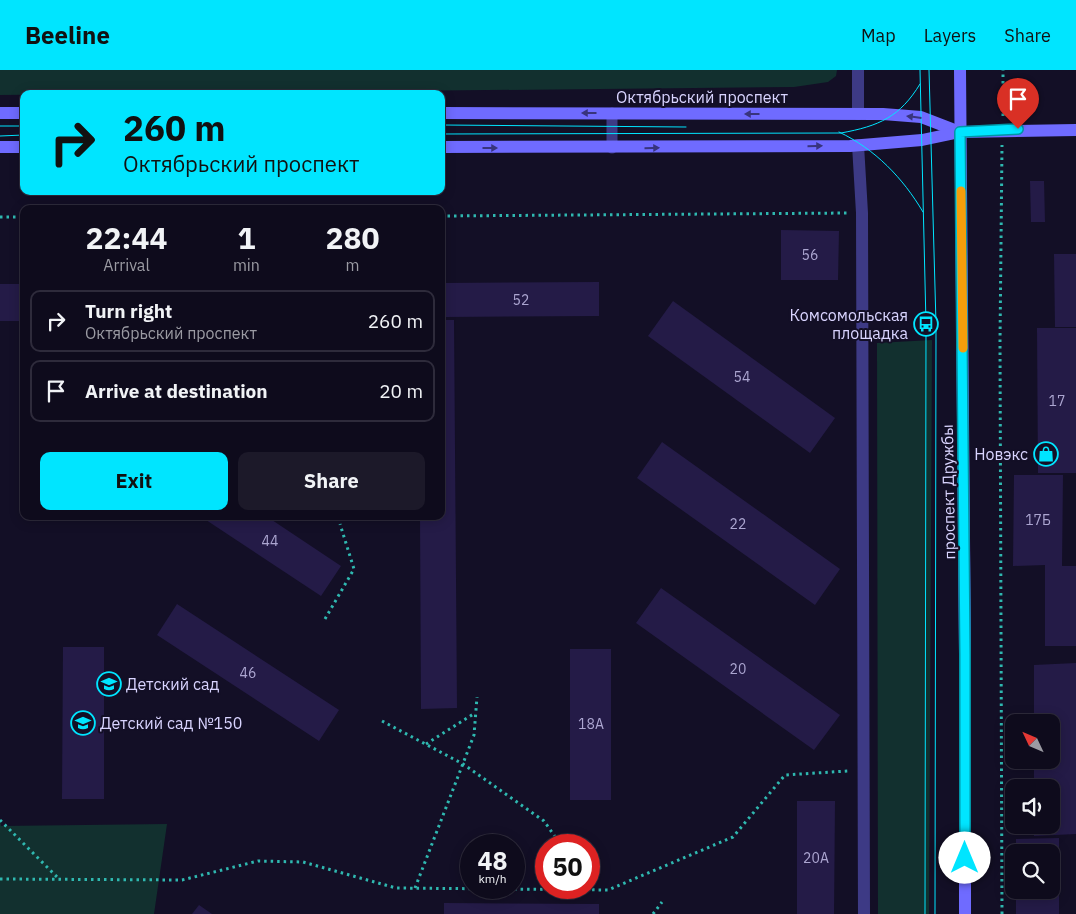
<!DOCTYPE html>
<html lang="en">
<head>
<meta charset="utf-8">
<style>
	:root { --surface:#0e0b1c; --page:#1c1929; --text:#f1f3f6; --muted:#9b9ba3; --line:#2e2b3b; --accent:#00e5ff }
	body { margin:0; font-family:"IBM Plex Sans",sans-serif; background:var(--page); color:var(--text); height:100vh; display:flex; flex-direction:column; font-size:19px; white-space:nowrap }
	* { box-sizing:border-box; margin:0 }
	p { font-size:16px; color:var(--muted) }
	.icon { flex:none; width:28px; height:28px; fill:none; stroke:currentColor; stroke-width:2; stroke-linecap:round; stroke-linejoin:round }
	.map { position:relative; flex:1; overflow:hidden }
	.details { position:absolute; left:20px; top:135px; width:425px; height:315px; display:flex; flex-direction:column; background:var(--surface); border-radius:10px; box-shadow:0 2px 12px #0003,0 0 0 1px var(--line) }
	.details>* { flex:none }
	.top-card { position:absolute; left:20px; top:20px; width:425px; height:105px; border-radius:10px; box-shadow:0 2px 12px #0003,0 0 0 1px var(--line); background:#00e5ff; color:#111; overflow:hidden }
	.needle { width:32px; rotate:314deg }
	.controls { position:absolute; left:1005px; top:644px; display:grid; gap:10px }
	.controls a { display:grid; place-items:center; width:55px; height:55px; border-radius:10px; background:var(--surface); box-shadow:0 2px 12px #0003,0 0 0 1px var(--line); font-size:25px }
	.speed { position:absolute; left:460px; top:764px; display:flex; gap:10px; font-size:25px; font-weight:700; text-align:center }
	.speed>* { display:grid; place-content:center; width:65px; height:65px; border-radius:50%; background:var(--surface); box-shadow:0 2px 12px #0003,0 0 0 1px var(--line); line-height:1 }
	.speed small { font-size:12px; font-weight:400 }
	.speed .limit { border:8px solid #d22; background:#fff; color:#111 }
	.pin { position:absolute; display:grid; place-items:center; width:42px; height:42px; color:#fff; margin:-51px -21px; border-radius:50% 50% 50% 0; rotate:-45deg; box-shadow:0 0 5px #0007 }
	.pin .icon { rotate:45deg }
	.me { position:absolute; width:55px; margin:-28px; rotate:0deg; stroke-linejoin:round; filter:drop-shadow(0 0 4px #0008) }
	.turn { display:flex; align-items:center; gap:18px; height:105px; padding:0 20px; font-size:22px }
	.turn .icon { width:65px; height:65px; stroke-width:2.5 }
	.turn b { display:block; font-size:35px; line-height:42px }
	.eta { display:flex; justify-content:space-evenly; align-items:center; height:85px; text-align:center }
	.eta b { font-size:30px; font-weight:700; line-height:35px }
	.primary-button { display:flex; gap:10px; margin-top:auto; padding:10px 20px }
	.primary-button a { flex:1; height:58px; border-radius:10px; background:var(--accent); color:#111; font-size:20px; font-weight:700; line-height:58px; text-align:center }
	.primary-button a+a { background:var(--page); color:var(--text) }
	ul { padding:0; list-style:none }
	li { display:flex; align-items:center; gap:15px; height:62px; margin:0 10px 8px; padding:0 10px; border:2px solid var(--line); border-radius:10px }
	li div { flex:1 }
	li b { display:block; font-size:19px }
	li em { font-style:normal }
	header { display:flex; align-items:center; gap:30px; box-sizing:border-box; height:70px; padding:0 25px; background:var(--accent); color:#111 }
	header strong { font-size:24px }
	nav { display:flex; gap:28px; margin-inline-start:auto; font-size:18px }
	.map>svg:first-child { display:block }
</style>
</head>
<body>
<header>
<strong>Beeline</strong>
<nav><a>Map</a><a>Layers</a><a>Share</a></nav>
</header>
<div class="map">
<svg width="1076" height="844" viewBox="0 0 1076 844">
	<rect width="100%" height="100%" fill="#130f26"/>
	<g fill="#12302f">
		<polygon points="0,0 837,0 836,6 828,12 794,17 0,25"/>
		<polygon points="932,270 929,844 878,844 877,273"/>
		<polygon points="0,749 1,756 167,754 154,844 0,844"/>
	</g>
	<g fill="#241b47">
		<polygon points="1030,111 1044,111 1045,152 1031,152"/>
		<polygon points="781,160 839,161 838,210 781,210"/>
		<polygon points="1054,184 1076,184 1076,257 1055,257"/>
		<polygon points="599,212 599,246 444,247 444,213"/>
		<rect x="0" y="214" width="24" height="37"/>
		<polygon points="673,231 835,348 810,383 648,266"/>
		<polygon points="441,250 454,250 457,638 421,639 420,446 441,446"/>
		<polygon points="1037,258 1076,258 1076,403 1038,403"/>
		<polygon points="662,372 840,499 815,535 637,408"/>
		<polygon points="1014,405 1063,405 1062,496 1076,496 1076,576 1045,576 1045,495 1013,496"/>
		<polygon points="200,446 266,446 341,496 321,526"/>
		<polygon points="661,518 840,645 814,680 636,553"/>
		<polygon points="177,534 339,640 319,671 157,565"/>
		<polygon points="63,577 104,577 104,729 62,729"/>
		<rect x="570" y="579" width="41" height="151"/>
		<polygon points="1076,593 1076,764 1034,766 1034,755 1051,755 1051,718 1034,718 1034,690 1051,690 1051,652 1034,652 1034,595"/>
		<polygon points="797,731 835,731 834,844 797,844"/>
		<polygon points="1059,768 1059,844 1016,844 1016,820 1051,820 1051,782 1016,782 1016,769"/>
		<polygon points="444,833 599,834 599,844 444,844"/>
		<polygon points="199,835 212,844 192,844"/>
	</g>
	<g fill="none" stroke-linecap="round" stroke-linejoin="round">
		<g stroke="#2fb8b0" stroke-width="3" stroke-dasharray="2.5 4" stroke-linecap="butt">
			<polyline points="1003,46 1003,0"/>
			<polyline points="441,146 848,143"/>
			<polyline points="0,147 24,147"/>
			<polyline points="325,549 354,499 340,454"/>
			<polyline points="382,651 463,694 544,751 561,775"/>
			<polyline points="426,674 475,643"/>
			<polyline points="0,750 60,810"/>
			<polyline points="0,809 182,810 258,791 303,792 396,818 608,820 733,767 785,705 848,701"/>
			<polyline points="415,818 474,665 477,627"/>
			<polyline points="653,844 662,832"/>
			<polyline points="1002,844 1000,272 1002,75"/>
		</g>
		<polyline stroke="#3d3a85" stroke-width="11" points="612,43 612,78"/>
		<g stroke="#3d3a85" stroke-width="12">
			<polyline points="858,44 858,0"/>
			<polyline points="858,75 862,143 864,844"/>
		</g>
		<g stroke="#6f6bff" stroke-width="12">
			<polyline points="960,0 965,584 965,844"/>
			<polyline points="0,43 24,43"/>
			<polyline points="441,43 883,44 921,47 960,62"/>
			<polyline points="0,77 24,77"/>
			<polyline points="441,77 850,76 922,70 960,62 1076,60"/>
		</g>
		<g stroke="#00e5ff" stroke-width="1">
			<polyline points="920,0 926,254 925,844"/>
			<polyline points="929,0 936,254 935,844"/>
			<polyline points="441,55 686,57"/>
			<polyline points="0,56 24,56"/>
			<path d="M839,62C875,79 903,108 923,142"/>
			<path d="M441,64L841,63C879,56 900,47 920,14"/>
			<polyline points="0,66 24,65"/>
		</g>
	</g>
	<defs><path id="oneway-solid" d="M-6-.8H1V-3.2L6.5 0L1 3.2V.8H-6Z" transform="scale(1.25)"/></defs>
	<g fill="#38347d">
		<use href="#oneway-solid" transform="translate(589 43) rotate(180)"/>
		<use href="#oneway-solid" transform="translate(752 44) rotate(-180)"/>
		<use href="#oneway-solid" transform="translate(914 47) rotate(-173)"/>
		<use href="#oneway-solid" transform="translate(815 76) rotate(-1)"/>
		<use href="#oneway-solid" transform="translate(490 78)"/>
		<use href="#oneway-solid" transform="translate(652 78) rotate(-1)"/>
	</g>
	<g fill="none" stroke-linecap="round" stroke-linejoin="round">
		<g stroke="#0095a6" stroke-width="12">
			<polyline id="route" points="965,788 965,584 960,62 1018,59"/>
		</g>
		<use href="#route" stroke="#00e5ff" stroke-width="9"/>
		<polyline stroke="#f59e0b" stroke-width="9" points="961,121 963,278"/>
	</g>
	<defs>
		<g id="bus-ring" transform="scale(1.25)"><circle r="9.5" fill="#130f26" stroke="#00e5ff" stroke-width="1.5"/><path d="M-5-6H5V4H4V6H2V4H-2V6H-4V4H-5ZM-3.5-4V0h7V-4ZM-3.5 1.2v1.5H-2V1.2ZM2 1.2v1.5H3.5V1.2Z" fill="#00e5ff"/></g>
		<g id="shop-ring" transform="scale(1.25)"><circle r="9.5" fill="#130f26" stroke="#00e5ff" stroke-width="1.5"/><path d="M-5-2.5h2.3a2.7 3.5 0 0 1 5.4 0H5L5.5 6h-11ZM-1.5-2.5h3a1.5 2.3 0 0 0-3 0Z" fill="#00e5ff"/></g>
		<g id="school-ring" transform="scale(1.25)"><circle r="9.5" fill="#130f26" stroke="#00e5ff" stroke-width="1.5"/><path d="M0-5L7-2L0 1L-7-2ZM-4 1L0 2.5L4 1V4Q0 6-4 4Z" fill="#00e5ff"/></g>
	</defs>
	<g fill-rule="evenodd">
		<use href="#bus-ring" x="926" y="254"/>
		<use href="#shop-ring" x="1046" y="384"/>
		<use href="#school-ring" x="109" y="614"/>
		<use href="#school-ring" x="83" y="653"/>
	</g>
	<g text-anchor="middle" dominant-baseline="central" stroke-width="4" stroke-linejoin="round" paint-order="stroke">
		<g font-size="14" fill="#aca6d1">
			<text x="810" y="185">56</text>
			<text x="521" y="230">52</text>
			<text x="742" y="307">54</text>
			<text x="1057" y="331">17</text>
			<text x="1038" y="450">17Б</text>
			<text x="738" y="454">22</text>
			<text x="270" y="471">44</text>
			<text x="738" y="599">20</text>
			<text x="248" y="603">46</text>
			<text x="591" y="654">18А</text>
			<text x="816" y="788">20А</text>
		</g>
		<g font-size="16" fill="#d9d4ff" stroke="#130f26">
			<text x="702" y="27">Октябрьский проспект</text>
			<text transform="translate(948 422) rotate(-91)">проспект Дружбы</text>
		</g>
		<g font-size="16" fill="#d9d4ff" stroke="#130f26" text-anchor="end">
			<text x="908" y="245">Комсомольская<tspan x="908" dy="18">площадка</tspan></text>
			<text x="1028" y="384">Новэкс</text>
			<text x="126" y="614" text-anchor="start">Детский сад</text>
			<text x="100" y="653" text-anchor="start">Детский сад №150</text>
		</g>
	</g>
</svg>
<div class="controls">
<a><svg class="needle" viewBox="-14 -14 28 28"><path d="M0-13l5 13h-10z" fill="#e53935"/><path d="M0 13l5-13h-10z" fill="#9b9ba3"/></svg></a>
<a><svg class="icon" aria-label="sound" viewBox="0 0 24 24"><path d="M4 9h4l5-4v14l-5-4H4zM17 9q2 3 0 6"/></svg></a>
<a><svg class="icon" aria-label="search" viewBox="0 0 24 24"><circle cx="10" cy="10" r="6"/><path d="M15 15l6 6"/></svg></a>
</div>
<div class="speed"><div>48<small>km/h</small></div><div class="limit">50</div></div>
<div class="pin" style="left:1018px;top:59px;background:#d93025"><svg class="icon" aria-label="arrive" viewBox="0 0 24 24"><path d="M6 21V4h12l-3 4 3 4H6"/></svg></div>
<svg class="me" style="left:965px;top:788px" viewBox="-20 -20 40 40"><circle r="19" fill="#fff"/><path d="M0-13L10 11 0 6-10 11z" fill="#00e5ff"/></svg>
<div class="top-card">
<div class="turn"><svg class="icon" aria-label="right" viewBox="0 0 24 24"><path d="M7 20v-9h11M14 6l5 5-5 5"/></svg><div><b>260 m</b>Октябрьский проспект</div></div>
</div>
<section class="details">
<div class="eta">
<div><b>22:44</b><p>Arrival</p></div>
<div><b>1</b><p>min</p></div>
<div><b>280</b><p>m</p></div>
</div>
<ul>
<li><svg class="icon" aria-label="right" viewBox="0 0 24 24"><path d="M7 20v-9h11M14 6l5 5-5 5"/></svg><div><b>Turn right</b><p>Октябрьский проспект</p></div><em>260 m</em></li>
<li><svg class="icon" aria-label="arrive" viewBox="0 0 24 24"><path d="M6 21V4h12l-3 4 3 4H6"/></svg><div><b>Arrive at destination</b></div><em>20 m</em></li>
</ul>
<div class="primary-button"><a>Exit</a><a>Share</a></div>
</section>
</div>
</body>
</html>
